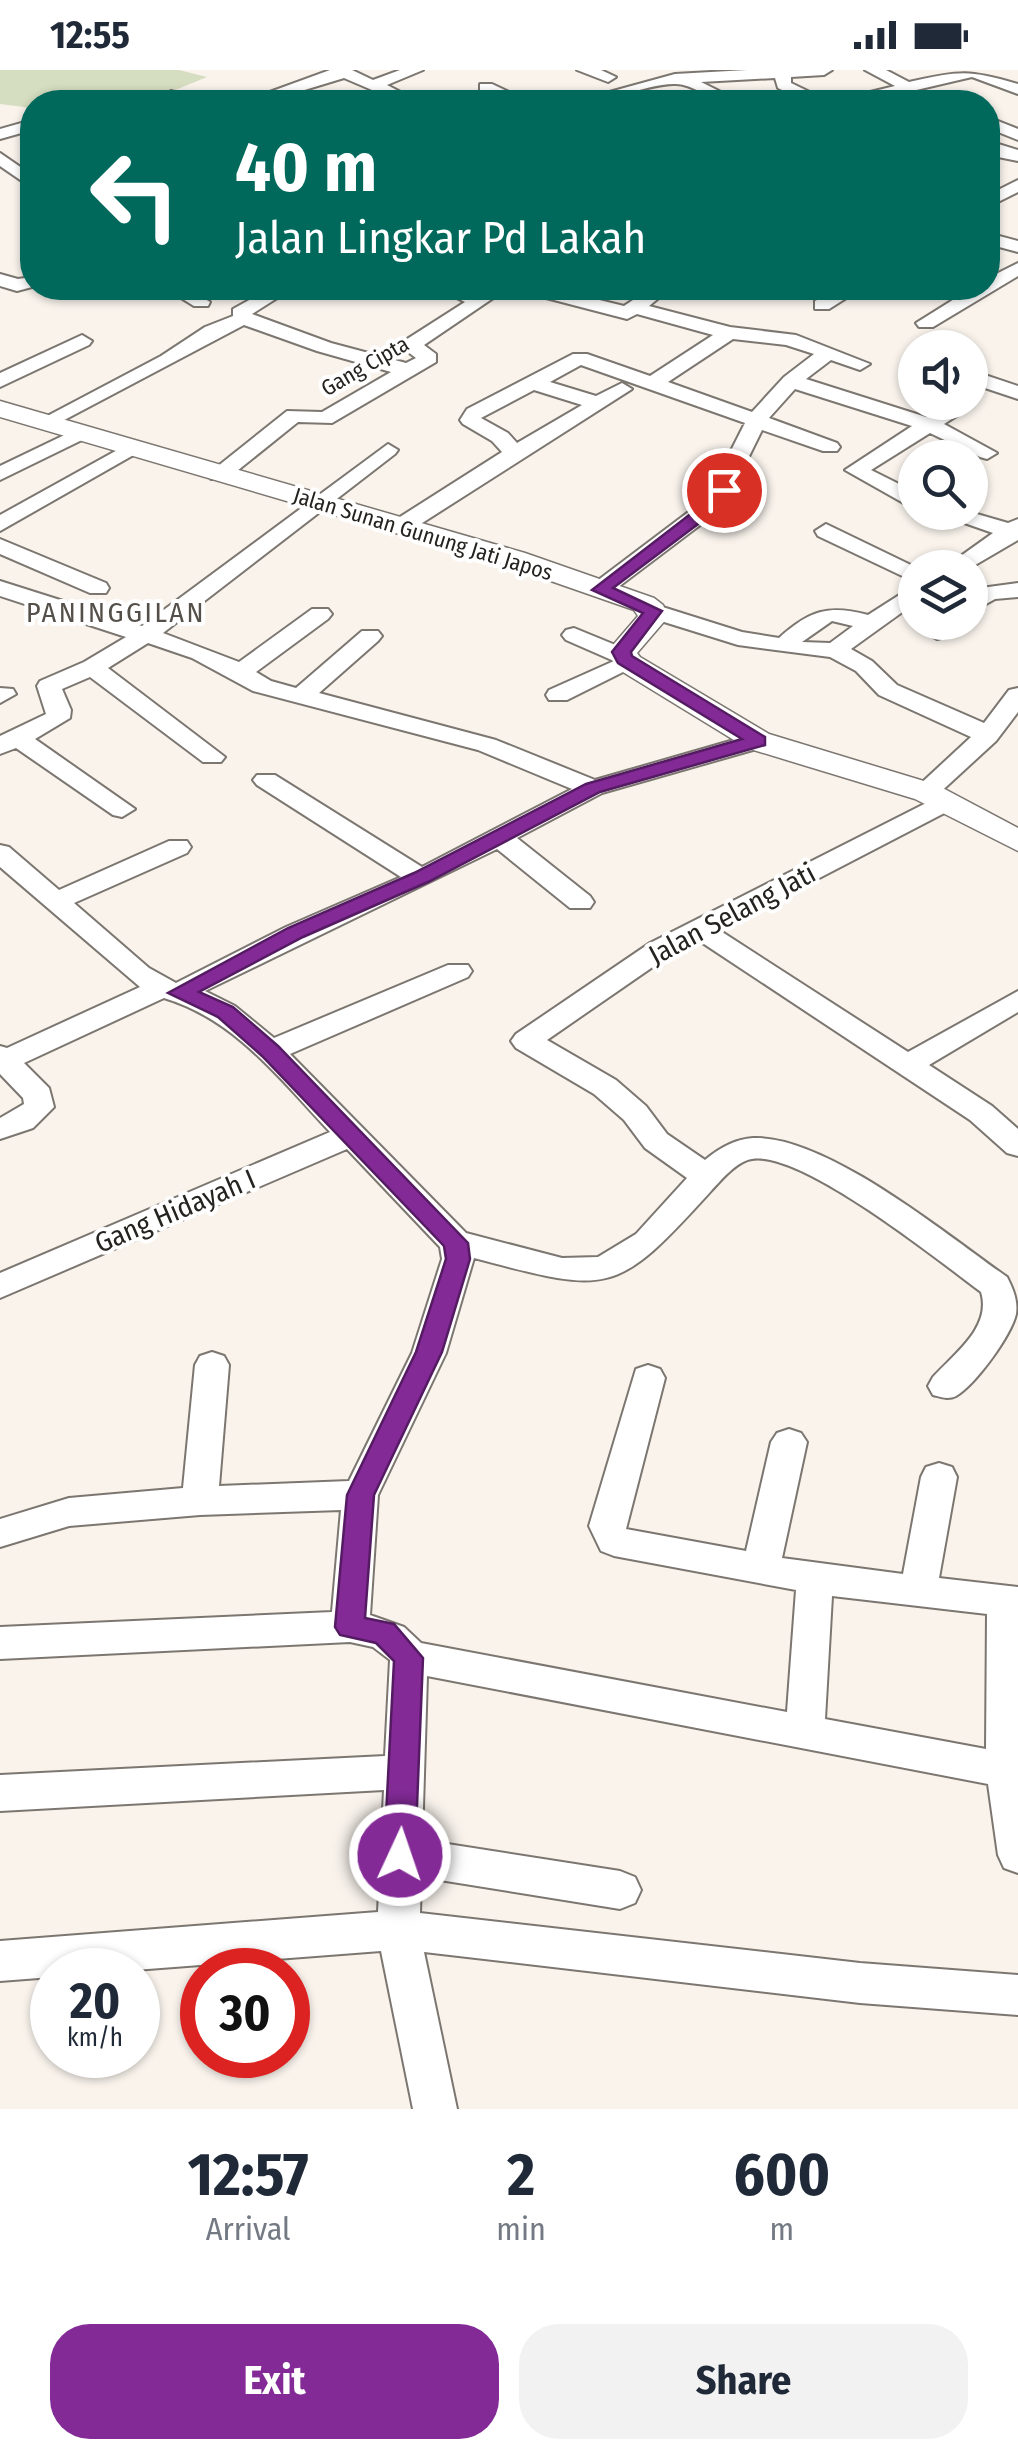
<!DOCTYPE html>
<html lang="en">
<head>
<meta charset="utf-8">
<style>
	:root { --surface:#fff; --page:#f2f2f3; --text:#1f2937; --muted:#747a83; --accent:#832a97 }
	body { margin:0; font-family:"Fira Sans Condensed",sans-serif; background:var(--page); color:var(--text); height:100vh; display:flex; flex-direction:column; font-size:38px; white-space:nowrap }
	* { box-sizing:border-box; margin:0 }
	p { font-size:32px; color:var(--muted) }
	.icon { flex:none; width:55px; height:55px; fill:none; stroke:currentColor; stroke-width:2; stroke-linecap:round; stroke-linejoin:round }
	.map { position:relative; height:2039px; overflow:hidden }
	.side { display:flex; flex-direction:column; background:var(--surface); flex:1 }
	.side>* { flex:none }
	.top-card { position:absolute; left:20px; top:20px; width:980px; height:210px; border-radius:40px; box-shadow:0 2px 8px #0004; background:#00695c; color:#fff; overflow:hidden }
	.tools { position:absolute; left:898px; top:260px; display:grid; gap:20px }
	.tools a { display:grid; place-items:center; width:90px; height:90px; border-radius:50%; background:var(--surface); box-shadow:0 2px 8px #0004; font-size:50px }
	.speed { position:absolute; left:30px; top:1878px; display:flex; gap:20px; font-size:50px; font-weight:700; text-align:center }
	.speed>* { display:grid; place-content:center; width:130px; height:130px; border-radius:50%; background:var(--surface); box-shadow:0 2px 8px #0004; line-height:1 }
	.speed small { font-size:25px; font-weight:400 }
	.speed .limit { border:15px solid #d22; background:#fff; color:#111 }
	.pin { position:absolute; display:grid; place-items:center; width:85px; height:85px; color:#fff; margin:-42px; border:5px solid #fff; border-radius:50%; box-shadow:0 2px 10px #0007 }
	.me { position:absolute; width:110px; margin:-55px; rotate:3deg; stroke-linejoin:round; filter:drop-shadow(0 0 8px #0008) }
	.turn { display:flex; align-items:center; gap:35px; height:210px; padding:0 50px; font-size:45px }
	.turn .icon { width:130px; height:130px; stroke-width:2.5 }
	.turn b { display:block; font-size:70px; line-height:85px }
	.eta { display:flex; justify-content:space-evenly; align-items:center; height:170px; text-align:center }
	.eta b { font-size:60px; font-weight:700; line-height:70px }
	.primary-button { display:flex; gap:20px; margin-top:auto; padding:20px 50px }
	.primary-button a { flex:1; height:115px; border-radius:40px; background:var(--accent); color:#fff; font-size:40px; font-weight:700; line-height:115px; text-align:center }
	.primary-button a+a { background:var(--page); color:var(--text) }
	.status { display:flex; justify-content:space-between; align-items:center; height:70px; padding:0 50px; background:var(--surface); direction:ltr }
	.status svg { height:28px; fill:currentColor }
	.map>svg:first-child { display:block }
</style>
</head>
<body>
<div class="status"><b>12:55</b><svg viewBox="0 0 49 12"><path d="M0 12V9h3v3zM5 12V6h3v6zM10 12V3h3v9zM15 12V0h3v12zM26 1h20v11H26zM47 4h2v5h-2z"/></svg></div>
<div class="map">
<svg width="1018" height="2039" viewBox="0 0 1018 2039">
	<rect width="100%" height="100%" fill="#f9f3ec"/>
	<polygon fill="#d6dec1" points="0,0 179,0 207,7 146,32 32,32 32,38 0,34"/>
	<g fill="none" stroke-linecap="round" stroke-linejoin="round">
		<g stroke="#7c7670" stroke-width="4">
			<g id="minor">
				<polygon points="330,0 352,0 373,10 400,0 423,0 387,15 420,32 400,32 344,8 265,32 242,32"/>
				<polygon points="577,0 601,0 616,7 608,12"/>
				<path d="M747,0H832L824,5L791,7V13L818,26L817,32H806L778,18L775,8L701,12L733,28L734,32C711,32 693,13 674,14C640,15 609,34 573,32L675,4Z"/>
				<path d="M865,0H886L909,12C961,0 970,0 1018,14V24L972,7L865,32H839L841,29L895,16Z"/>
				<polygon points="480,14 492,14 530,32 509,32 480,20"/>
				<polygon points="171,21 198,29 200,32 165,29 163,26"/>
				<polygon points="988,47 1018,59 1018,70 988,58"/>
				<polygon points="32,50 32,60 0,69 0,59"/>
				<polygon points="995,73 1018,80 1018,91 988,85 988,75"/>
				<polygon points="0,83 32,105 32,118 0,96"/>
				<polygon points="1018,110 1018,122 988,137 988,125"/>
				<polygon points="988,163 1018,171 1018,182 988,174"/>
				<polygon points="1018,193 1018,206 933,257 919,257 916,253 972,218 988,218 988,208"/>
				<polygon points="0,204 18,209 32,207 32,217 17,221 0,216"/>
				<polygon points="165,218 187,218 210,232 208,236 194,236"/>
				<polygon points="271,218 293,218 252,244 331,273 406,293 416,288 404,279 404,271 465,232 436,218 461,218 477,224 487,218 508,218 424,275 436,284 436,292 332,353 298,352 227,409 211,409 208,404 287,341 322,342 391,302 317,281 244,255 51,357 37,357 34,353 161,286 205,257 233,246 233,239"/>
				<path d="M521,218H550L624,236L651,218H671L649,236L730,257L796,265L870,294L860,300L831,290L806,309L926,347L950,332H970L972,328V336L944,354L997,383L987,389L980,387L930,363L871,400L915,422V436L907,435L845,400L912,356L795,319L769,348L837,373L840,377L837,381H823L762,360L724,437L609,524H593L590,519L593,514L707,428L745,353L581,295L550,312L596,326L622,313L632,319L408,462H392L389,457L392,452L502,382L492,371L463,354L460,350L467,339L573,284H587L650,306L713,265L637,244L627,249L523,222ZM733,269L786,275L814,284L784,307L752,342L668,312ZM534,320L582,335L517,373L508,363L481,348Z"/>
				<polygon points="840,218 862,218 829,239 815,239 815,231"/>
				<polygon points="82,265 92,271 89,275 0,317 0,303"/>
				<polygon points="970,300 1018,316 1018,329 970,313"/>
				<polygon points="79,358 89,364 86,368 0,410 0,396"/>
				<polygon points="130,373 140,379 137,383 0,461 0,445"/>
				<path d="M388,374L398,380L395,384L163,563L239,592L312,539H328L332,544L328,549L256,602L271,611L296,618L362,561H378L382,566L378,571L319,623L496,670L595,710L758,663L771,671L767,676L602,723L517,768L590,826L594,832L590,838H570L497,779L205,921L235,936L274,968L448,895H468L472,901L468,907L290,984L466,1163L562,1188L598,1187L636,1164L687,1108L645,1078L624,1050L594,1024L516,978L511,971L516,964L650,873L938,727L947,724L960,732L956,737L719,860L908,982L1018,921V942L929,995L992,1036L1018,1059V1086L1007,1083L970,1050L698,870L670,885L547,970L616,1010L646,1036L667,1064L705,1090C718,1079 735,1069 753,1068C826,1065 947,1165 1007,1207C1013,1219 1018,1230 1016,1244C1011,1266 975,1315 956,1326C948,1330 941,1327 933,1325L928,1316L933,1307C954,1284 992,1257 981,1222C938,1190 802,1081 752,1089C737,1091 721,1110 711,1121C615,1227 610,1224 474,1188L446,1283L378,1425L370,1545L404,1557L421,1573L787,1642L796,1520L614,1486L601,1481L589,1456L636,1299L648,1295L660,1299L665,1308L626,1459L746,1481L771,1372L777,1363L789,1359L801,1363L807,1372L782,1488L903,1504L921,1407L926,1397L939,1393L952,1397L957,1407L939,1508L1018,1517V1803L1004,1798L998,1785L988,1714L427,1606L422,1770L620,1801L635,1807L641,1820L635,1833L620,1839L421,1807L420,1843L860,1893L1018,1905V1945L860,1933L424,1882L457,2039H413L381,1881L135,1900H52V1907L0,1911V1871L378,1842L384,1720L0,1741V1705L385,1686L390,1590L373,1577L350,1572L0,1589V1557L332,1542L341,1440L200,1445L69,1456L0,1477V1449L69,1428L183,1418L195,1295L200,1286L212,1282L224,1286L229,1295L219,1416L349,1411L412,1283L442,1189L440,1177L347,1079L0,1228V1203L330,1062C281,1010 235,949 164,928L24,993L49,1018L54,1037L33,1058L0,1069V1048L24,1034L23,1028L0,1004V976L7,978L140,917L0,797V775L9,777L59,820L169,771H187L191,777L187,783L74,833L149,898L176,913L286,857L401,807L257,715L253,710L257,705H275L422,797L572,719L478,680L253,621L192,588L148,573L108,598L225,687L221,692H203L90,607L62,619L71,640L70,648L35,669L135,739L122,747L113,745L16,678L0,684V666L46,644L37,616L40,611L84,592L126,567L0,526V511L142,556ZM832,1526L987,1544L986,1679L825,1649Z"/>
				<polygon points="933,442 970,442 1008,453 1018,449 1018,470 970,498 944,498 993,463"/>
				<polygon points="826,454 917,498 915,512 818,466 815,461"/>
				<polygon points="0,469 106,513 109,518 106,523 90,523 0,484"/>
				<polygon points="1018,513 1018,527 995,529 970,543 970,526 981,518"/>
				<path d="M915,515V533L851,579L872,591L897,615L984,653L1009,620L1018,618V642L996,671L935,727L926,730L913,722L917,717L971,667L879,625L856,601L830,587L738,575L645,546L641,541L653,534L742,562L779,568C809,541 828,534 868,545ZM832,551L853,556L830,573L802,572Z"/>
				<polygon points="934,552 959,552 945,567 937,569 925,562"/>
				<polygon points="574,558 630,581 641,593 567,630 549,630 546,625 549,620 614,591 566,570 562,565 566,560"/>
				<polygon points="0,618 13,619 16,624 0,633"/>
			</g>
		</g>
		<g stroke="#7c7670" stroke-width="3">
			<polygon id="tertiary" points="0,331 525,483 654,528 663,535 668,547 637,583 640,587 769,664 937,715 1018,758 1018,781 915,729 747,678 618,599 607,582 638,546 634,540 505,495 0,347"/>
		</g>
		<use href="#minor" fill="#fff" fill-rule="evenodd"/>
		<use href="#tertiary" fill="#fff" fill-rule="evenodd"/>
	</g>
	<polygon fill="#832a97" stroke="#551b62" stroke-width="2.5" points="718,416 732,420 722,436 613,518 662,541 631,582 632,586 765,667 765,675 600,722 428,812 303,867 199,922 233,937 278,976 468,1173 470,1189 442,1282 374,1425 365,1548 394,1554 423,1588 415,1785 410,1795 400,1799 389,1795 384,1785 394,1591 376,1573 340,1565 335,1557 347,1425 416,1282 446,1189 444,1176 262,986 218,947 168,923 288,858 414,803 586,714 742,669 618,593 612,582 643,543 592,520 710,429"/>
	<g text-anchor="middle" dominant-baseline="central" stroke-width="8" stroke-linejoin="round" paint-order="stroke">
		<g font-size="22" fill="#252320" stroke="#fff">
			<text transform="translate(365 296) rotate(-30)">Gang Cipta</text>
			<text transform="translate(423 464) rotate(17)">Jalan Sunan Gunung Jati Japos</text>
		</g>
		<g font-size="28" letter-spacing="2.5" fill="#544f49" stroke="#fff">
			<text x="116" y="542">PANINGGILAN</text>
		</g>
		<g font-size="28" fill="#252320" stroke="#fff">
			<text transform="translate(732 844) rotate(-28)">Jalan Selang Jati</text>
			<text transform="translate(175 1141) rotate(-23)">Gang Hidayah I</text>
		</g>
	</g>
</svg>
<div class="tools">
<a><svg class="icon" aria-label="sound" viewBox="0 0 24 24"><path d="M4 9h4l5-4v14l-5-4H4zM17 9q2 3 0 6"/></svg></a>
<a><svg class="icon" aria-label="search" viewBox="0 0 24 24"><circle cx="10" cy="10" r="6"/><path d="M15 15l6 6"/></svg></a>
<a><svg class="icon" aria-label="layers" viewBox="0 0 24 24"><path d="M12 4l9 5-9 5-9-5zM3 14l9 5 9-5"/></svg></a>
</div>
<div class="speed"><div>20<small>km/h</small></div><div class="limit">30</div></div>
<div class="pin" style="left:724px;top:420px;background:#d93025"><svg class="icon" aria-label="arrive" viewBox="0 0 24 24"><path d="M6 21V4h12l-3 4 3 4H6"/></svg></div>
<svg class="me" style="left:400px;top:1785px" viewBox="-20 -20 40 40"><circle r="17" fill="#832a97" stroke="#fff" stroke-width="3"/><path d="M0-11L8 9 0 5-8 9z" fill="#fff"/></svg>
<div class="top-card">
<div class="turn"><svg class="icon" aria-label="left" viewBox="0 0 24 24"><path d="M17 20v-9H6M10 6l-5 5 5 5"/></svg><div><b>40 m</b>Jalan Lingkar Pd Lakah</div></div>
</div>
</div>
<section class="side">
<div class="eta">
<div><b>12:57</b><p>Arrival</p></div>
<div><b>2</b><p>min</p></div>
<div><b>600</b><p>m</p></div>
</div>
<div class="primary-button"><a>Exit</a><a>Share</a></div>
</section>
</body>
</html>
